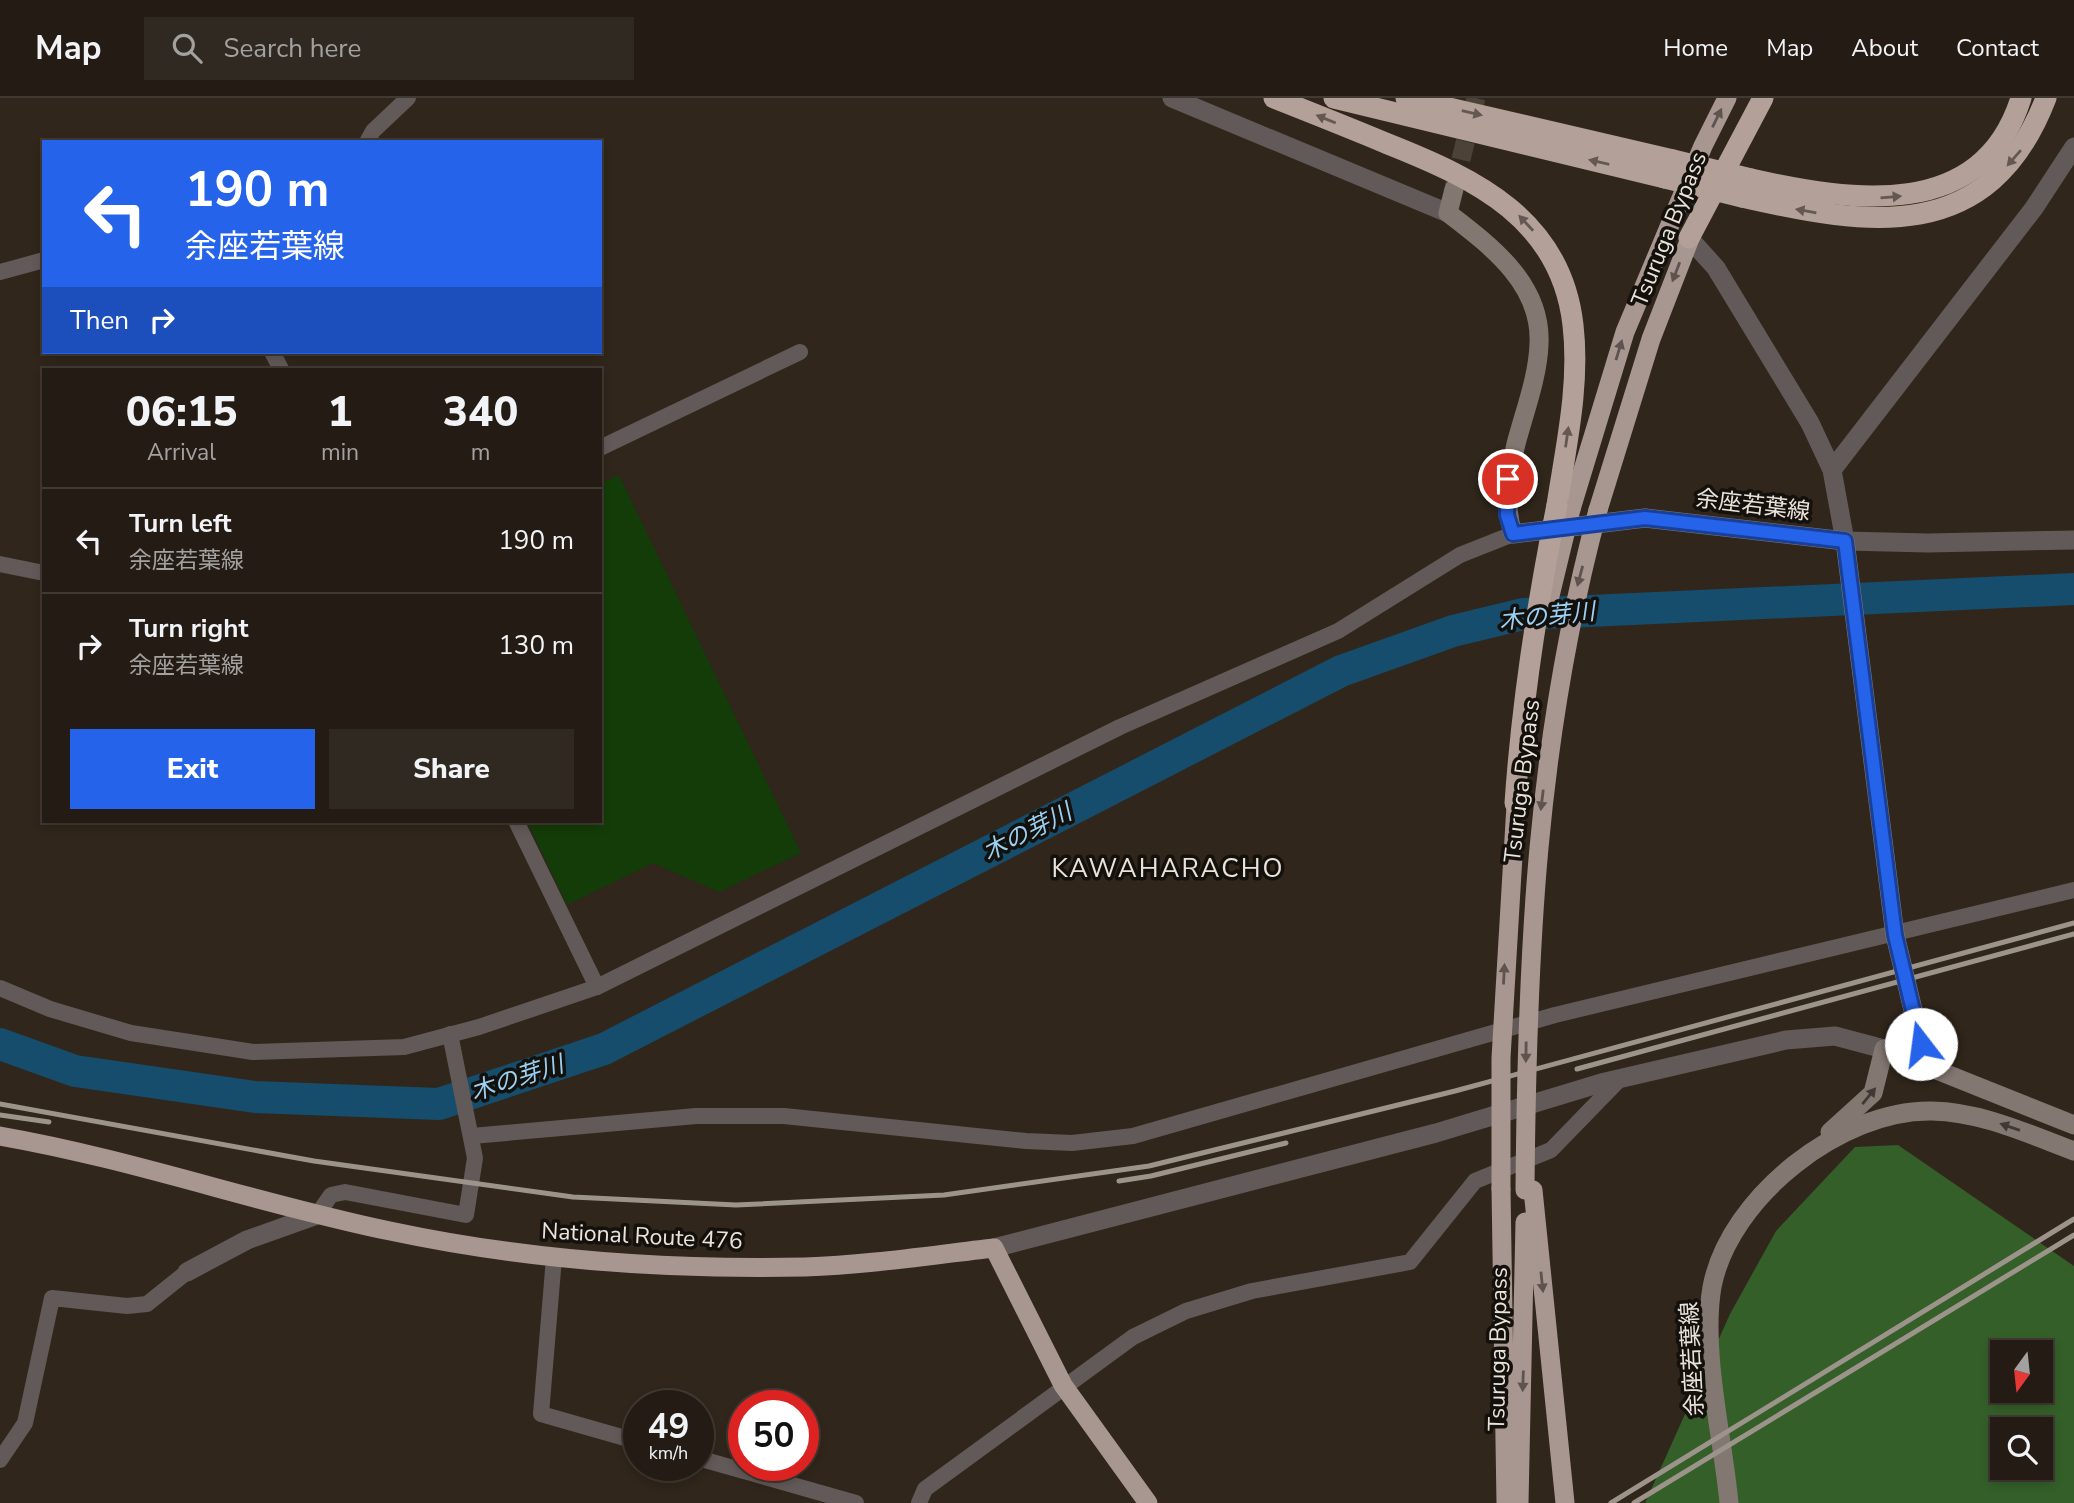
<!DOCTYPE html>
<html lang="en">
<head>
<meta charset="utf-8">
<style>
	:root { --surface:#241c14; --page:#302922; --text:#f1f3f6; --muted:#a3a1a0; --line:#413a34; --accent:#2563eb }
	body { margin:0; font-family:"Nunito Sans","Noto Sans JP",sans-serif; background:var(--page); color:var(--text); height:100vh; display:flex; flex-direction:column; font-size:26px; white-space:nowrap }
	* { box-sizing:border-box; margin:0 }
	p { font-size:23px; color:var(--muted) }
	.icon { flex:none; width:38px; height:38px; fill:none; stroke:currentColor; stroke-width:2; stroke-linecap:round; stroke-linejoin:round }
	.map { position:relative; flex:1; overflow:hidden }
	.details { position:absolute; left:42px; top:270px; width:560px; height:455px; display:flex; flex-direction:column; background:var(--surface); border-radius:0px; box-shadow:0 4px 10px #0003,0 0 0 2px var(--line) }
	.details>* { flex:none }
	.hud { position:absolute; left:42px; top:42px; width:560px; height:214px; border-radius:0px; box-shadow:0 4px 10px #0003,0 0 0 2px var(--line); background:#2563eb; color:#fff; overflow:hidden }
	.needle { width:46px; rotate:195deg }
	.controls { position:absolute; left:1990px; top:1242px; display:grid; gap:14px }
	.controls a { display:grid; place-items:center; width:63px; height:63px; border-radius:0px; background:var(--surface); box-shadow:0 4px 10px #0003,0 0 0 2px var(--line); font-size:35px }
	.speed { position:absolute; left:623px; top:1292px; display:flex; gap:14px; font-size:35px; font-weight:700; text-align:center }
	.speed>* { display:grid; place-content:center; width:91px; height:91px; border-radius:50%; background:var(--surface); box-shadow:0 4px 10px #0003,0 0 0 2px var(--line); line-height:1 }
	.speed small { font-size:18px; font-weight:400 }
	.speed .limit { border:10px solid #d22; background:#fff; color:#111 }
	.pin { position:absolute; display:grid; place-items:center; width:60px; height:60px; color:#fff; margin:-30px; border:4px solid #fff; border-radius:50%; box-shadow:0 2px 7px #0007 }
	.me { position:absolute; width:77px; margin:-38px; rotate:345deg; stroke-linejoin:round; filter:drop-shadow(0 0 5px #0008) }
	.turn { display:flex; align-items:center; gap:24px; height:147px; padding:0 28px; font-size:32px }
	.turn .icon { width:91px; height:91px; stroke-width:2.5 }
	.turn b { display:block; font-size:49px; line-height:60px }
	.then { display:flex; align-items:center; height:66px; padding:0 28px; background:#0003; gap:14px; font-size:26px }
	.eta { display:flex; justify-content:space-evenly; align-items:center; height:119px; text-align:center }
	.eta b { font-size:42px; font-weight:800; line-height:49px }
	.action { display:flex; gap:14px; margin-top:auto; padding:14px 28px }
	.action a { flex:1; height:80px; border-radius:0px; background:var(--accent); color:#fff; font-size:28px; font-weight:800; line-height:80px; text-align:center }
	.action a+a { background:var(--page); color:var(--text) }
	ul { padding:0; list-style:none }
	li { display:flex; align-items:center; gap:21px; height:105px; padding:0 28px; border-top:2px solid var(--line) }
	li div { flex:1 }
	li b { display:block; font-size:26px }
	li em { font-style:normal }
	header { display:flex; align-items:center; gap:42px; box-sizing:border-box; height:98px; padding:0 35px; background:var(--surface); border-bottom:2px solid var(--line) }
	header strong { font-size:33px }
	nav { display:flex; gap:38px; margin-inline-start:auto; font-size:24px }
	.search { width:490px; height:63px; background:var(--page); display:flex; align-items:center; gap:18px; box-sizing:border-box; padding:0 24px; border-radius:0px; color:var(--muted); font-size:26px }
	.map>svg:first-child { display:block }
</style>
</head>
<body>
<header>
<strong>Map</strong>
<div class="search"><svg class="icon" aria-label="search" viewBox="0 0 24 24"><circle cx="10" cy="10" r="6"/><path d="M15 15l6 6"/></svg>Search here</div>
<nav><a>Home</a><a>Map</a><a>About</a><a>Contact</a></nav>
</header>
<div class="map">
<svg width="2074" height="1405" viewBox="0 0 2074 1405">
	<rect width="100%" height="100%" fill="#30261b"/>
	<polygon fill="#143c08" points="619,377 801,755 719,794 653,765 567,807 527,723 600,723 600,386"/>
	<path fill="#345f29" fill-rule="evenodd" d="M1898,1047L2074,1168V1405H1645L1730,1216L1776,1133L1855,1049ZM2002,1255H2040V1293H2002ZM2002,1332H2040V1370H2002Z"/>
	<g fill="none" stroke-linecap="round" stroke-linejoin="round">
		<polyline stroke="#164d6c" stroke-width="32" points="0,946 75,973 255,999 439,1006 604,951 1341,573 1453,533 1523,516 2074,491"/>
		<polyline stroke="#4c4238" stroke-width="19" stroke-dasharray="19 10" stroke-linecap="butt" points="1454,90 1476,0"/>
		<g stroke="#625a58" stroke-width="16">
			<polyline points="367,44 373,33 408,0"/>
			<polyline points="0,174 44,162"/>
			<polyline points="272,254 281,271"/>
			<polyline points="600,350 800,254"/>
			<polyline points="0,466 44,475"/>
			<polyline points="516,723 597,889"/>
			<polyline points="0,890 50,911 131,935 253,954 404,949 479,929 597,889 1120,629 1338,533 1460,457 1513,436"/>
			<polyline points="472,1038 696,1018 784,1018 1026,1043 1072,1045 1133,1038 1555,917 2074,792"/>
			<polyline points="317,1117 331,1097 345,1094 466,1117 475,1060 450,936"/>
			<polyline points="554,1160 541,1316 639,1344"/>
			<polyline points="698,1360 856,1405"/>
			<polyline points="0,1362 25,1325 52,1200 127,1208 147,1206 187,1174"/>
			<polyline points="919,1405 925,1391 1133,1239 1186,1213 1252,1193 1410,1164 1475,1083 1551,1052 1620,981"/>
		</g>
		<g stroke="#625a58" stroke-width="19">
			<polyline points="1172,0 1448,115"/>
			<polyline points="1689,140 1716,170 1810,325 1832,372 1845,443 1928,445 2074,442"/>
			<polyline points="1832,372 2034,110 2074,49"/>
			<polyline points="994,1150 1436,1035 1601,985 1786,942 1835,938 1884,951"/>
			<polyline points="187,1174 247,1142 317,1117"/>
		</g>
		<g stroke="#837772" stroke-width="19">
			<path d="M1454,91L1448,115C1491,148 1542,186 1539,246C1538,279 1524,315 1516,346C1508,379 1503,404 1513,436L1645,420L1845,443L1895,837L1926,966"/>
			<polyline points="1830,1034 1873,995 1884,951 2074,1027"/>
			<path d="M1729,1405C1723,1340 1701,1253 1712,1189C1729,1099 1842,1011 1932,1013C1982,1014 2028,1036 2074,1053"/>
		</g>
		<g stroke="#a89690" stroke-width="19">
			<polyline points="1571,411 1625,234 1703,48 1727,0"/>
			<polyline points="1598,412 1651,241 1696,125"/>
			<path d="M0,1038C132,1061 259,1106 390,1133C526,1162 666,1172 805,1169C868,1167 932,1157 994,1150L1063,1287L1148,1405"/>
			<polyline points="1501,1091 1506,1405"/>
			<polyline points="1533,1092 1565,1405"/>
			<polyline points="1519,1405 1525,1124"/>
		</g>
		<g stroke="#b3a099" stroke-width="21">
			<path d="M1274,0C1312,15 1350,30 1388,46C1476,81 1561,121 1573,227C1580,287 1566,348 1557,407"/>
			<polyline points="1334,0 1665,80"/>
			<polyline points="1406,0 1673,62"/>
			<path d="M1751,81C1850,103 1982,125 2021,0"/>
			<path d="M1742,99C1869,128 1989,148 2046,0"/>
			<polyline points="1689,140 1763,0"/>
		</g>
		<g stroke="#9c948b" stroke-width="5">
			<polyline points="1577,971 2074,836"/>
			<polyline points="0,1006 314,1063 573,1099 736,1107 944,1097 1149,1068 1455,993 2074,825"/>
			<polyline points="0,1017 49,1024"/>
			<polyline points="1119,1083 1151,1078 1286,1045"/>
			<polyline points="1611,1405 2074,1121"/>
			<polyline points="1634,1405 2074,1137"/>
		</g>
		<g stroke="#a89690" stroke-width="19">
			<polyline points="1549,502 1571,411"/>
			<polyline points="1501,1091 1501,960 1517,690"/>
			<path d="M1525,1092C1527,855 1536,643 1598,412"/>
		</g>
		<g stroke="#b3a099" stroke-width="21">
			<polyline points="1673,62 1751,81"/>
			<polyline points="1665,80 1742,99"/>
			<path d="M1515,705C1522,604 1537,506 1557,407"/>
		</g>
	</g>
	<defs><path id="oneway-solid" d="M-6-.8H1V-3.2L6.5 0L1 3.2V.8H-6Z" transform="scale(1.75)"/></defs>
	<g fill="#645852">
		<use href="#oneway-solid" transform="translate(1472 15) rotate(13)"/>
		<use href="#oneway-solid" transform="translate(1326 21) rotate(-158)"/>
		<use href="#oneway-solid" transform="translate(2014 60) rotate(131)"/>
		<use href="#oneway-solid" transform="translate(1599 64) rotate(-167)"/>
		<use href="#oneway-solid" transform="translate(1891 99) rotate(-5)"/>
		<use href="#oneway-solid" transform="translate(1806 113) rotate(-170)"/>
		<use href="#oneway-solid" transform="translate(1526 125) rotate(-133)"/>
		<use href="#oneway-solid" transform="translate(1567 339) rotate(-82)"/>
	</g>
	<g fill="#5e534e">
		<use href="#oneway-solid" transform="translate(1717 20) rotate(-64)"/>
		<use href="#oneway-solid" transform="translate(1676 174) rotate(111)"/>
		<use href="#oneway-solid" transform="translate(1619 252) rotate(-73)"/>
		<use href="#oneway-solid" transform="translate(1580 478) rotate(105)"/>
		<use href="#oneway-solid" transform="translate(1542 702) rotate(97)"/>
		<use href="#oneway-solid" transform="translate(1504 876) rotate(-87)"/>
		<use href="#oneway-solid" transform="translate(1526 954) rotate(91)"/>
		<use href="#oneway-solid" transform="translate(1542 1184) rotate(84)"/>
		<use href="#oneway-solid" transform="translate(1523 1283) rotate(92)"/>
	</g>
	<g fill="#403934">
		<use href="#oneway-solid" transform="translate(1869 998) rotate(-51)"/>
		<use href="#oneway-solid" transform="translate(2010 1029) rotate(-161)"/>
	</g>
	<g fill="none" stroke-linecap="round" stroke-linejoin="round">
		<g stroke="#184099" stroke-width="18">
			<polyline id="route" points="1508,381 1507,417 1513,436 1645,420 1845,443 1895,837 1921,946"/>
		</g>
		<use href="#route" stroke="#2563eb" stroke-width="12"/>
	</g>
	<g text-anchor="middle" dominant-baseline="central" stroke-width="7" stroke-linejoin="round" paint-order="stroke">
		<g font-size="23" fill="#eae3dc" stroke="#14100b">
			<text transform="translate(1669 131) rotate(-68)">Tsuruga Bypass</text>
			<text transform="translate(1753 407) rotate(7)">余座若葉線</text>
			<text transform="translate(1522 683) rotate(-83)">Tsuruga Bypass</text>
			<text transform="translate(642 1138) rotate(3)">National Route 476</text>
			<text transform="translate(1498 1251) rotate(-89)">Tsuruga Bypass</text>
			<text transform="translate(1692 1261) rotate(-93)">余座若葉線</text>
		</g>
		<g font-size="24" font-style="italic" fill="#9ad0f4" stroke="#14100b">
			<text transform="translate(1547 518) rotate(-6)">木の芽川</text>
			<text transform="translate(1027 734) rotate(-27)">木の芽川</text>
			<text transform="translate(517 980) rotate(-18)">木の芽川</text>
		</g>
		<g font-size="26" letter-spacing="2" fill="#eae3dc" stroke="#14100b">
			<text x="1168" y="770">KAWAHARACHO</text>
		</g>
	</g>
</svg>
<div class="controls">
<a><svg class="needle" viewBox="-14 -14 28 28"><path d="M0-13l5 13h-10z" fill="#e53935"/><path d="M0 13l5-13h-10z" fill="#a3a1a0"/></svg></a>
<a><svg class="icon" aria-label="search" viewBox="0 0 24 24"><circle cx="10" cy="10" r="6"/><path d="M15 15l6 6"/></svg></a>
</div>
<div class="speed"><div>49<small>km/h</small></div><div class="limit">50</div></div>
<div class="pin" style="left:1508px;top:381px;background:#d93025"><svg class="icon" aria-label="arrive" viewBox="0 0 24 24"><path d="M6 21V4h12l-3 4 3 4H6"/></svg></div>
<svg class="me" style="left:1921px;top:946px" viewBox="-20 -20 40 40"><circle r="19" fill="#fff"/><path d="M0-13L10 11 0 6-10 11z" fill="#2563eb"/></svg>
<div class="hud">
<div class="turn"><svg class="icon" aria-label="left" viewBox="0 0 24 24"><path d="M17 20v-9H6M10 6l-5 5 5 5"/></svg><div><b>190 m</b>余座若葉線</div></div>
<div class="then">Then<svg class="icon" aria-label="right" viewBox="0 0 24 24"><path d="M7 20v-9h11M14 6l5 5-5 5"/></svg></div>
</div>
<section class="details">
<div class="eta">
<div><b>06:15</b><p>Arrival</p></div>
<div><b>1</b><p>min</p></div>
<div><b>340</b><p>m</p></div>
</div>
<ul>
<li><svg class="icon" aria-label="left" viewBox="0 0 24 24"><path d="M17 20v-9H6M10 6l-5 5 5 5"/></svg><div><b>Turn left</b><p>余座若葉線</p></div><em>190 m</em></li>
<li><svg class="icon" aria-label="right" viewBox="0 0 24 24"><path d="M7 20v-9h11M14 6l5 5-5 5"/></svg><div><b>Turn right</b><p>余座若葉線</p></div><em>130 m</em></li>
</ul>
<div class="action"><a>Exit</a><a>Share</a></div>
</section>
</div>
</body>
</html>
